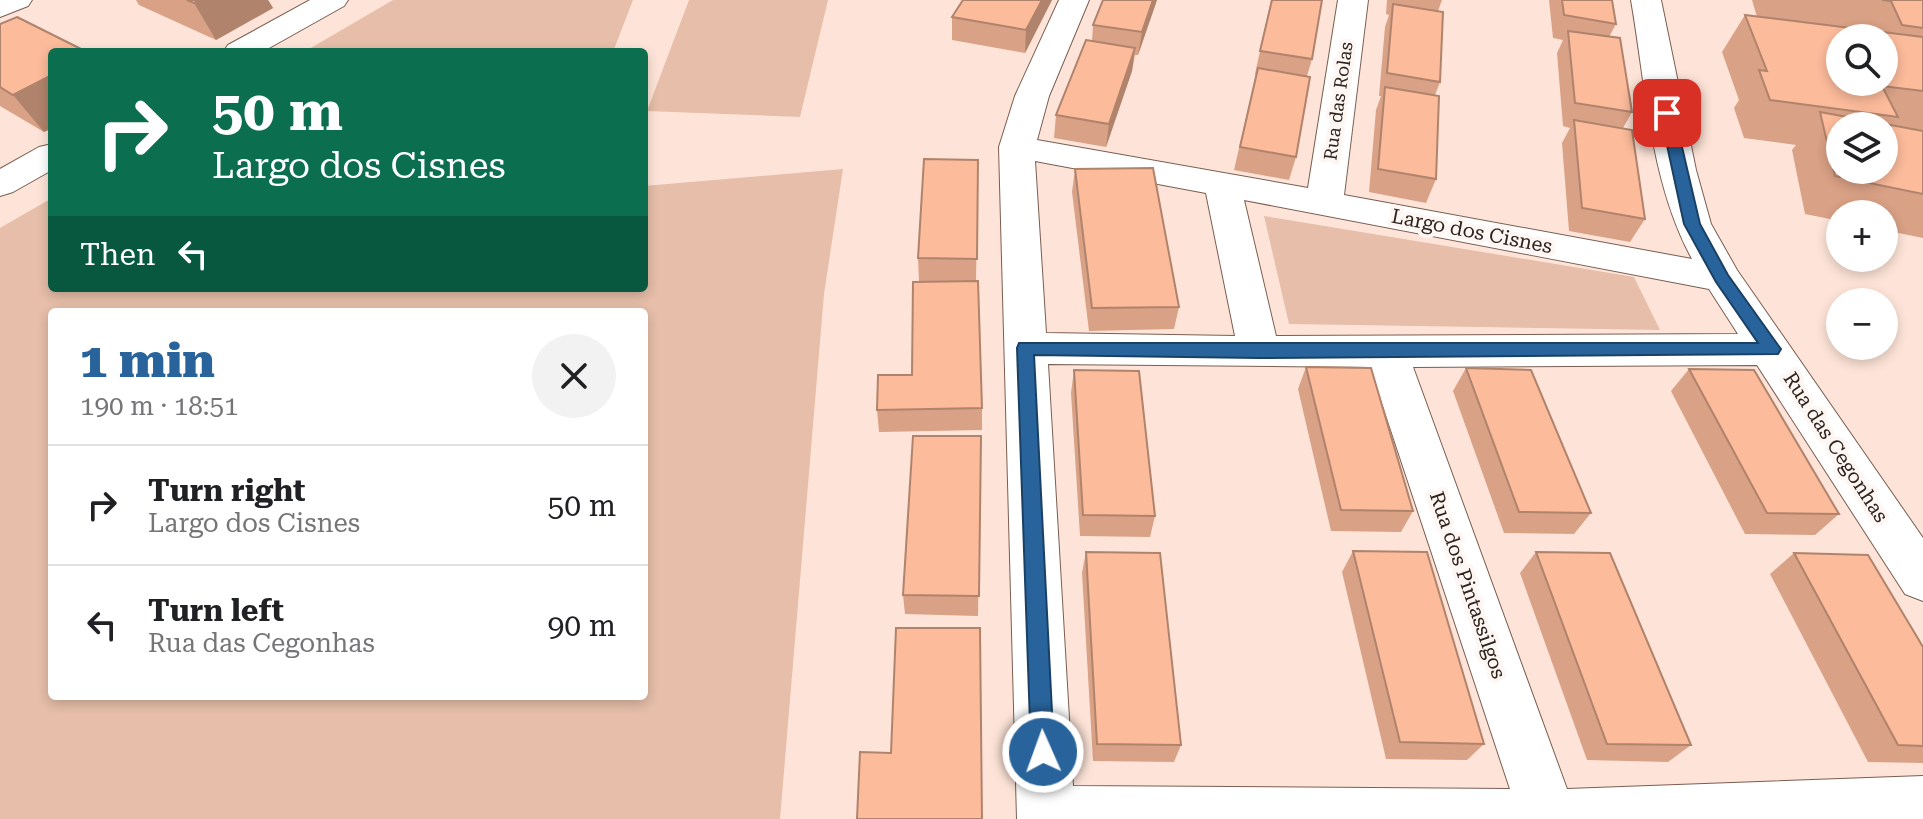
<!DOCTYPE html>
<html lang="en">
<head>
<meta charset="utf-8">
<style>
	:root { --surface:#fff; --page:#f2f2f2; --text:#202124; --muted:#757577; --line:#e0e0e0; --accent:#28649b }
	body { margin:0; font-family:"Roboto Serif",serif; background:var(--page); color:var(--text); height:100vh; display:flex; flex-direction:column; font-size:30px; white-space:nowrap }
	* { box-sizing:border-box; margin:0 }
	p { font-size:26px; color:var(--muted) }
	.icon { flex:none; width:44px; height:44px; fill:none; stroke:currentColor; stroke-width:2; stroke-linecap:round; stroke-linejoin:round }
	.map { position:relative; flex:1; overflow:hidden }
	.panel { position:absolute; left:48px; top:308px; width:600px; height:392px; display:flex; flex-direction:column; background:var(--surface); border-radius:8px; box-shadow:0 4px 12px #0003 }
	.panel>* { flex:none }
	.guide { position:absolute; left:48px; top:48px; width:600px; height:244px; border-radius:8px; box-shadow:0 4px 12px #0003; background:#0b6e4f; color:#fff; overflow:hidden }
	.controls { position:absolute; left:1826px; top:24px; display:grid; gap:16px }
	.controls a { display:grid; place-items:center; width:72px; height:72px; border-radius:50%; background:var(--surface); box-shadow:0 4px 12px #0003; font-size:40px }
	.pin { position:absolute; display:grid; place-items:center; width:68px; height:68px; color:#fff; margin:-34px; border-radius:16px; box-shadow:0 4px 12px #0006 }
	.me { position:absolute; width:88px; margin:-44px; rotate:358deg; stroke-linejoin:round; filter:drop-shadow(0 0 6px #0008) }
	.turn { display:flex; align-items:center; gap:28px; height:168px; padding:0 32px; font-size:36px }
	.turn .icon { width:104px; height:104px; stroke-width:2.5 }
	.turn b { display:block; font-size:56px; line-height:68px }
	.then { display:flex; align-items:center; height:76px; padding:0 32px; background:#0003; gap:16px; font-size:30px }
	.round { display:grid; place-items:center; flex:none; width:84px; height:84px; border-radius:42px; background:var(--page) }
	.summary { display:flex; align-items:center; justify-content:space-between; height:136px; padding:0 32px }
	h1 { font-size:48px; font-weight:800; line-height:60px; color:var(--accent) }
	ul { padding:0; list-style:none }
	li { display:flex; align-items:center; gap:24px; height:120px; padding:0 32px; border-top:2px solid var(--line) }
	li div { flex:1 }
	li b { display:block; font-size:30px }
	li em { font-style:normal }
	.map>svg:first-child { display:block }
</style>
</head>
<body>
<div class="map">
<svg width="1923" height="819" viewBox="0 0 1923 819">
	<rect width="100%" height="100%" fill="#fee4d8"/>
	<g fill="#e6bea9" fill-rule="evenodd">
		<polygon points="393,0 633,0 613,52 304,52"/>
		<polygon points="689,0 828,0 800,117 647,111"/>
		<path d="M843,169L824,294L780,819H0V228L52,198V288H644V186ZM52,312H644V696H52Z"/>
		<polygon points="1264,216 1634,277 1660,330 1289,324"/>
	</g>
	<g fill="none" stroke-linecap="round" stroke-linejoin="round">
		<g stroke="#795e51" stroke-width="2">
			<g id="minor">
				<polygon points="0,0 32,0 28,6 0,17"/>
				<polygon points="310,0 348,0 344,6 262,52 223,52 228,45"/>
				<path d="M1059,0H1089L1049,96L1037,140L1308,188L1338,0H1368L1344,195L1692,259C1650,182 1646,86 1631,0H1661L1696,170L1711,224L1737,270L1923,538V601L1905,594L1757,365L1413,367L1567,789L1923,776V819H1017L999,147L1015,96ZM1035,161L1206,193L1235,336L1046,333ZM1244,200L1709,289L1738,334L1276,336ZM1048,364L1370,367L1510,789L1073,786Z"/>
				<polygon points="52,144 52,170 13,192 0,196 0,169 39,147"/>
			</g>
		</g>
		<use href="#minor" fill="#fff" fill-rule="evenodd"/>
	</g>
	<g fill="#d9a185">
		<polygon points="136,0 268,0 273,8 216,40 139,5"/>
		<polygon points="963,0 1052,0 1025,53 952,40 952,17"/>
		<polygon points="1157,0 1138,55 1135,55 1132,71 1106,147 1054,138 1056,115 1092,41 1093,25"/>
		<polygon points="1271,0 1312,59 1307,76 1296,157 1289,180 1234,170 1256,74 1255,74"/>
		<polygon points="1387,0 1442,0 1438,11 1440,82 1435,95 1436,179 1426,203 1369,192 1376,110 1381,96 1379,96 1385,27 1389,15 1386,14"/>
		<polygon points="1549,0 1612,0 1616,24 1609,37 1632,112 1623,128 1645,219 1630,242 1569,231 1562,143 1570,128 1563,126 1557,53 1563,40 1553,38"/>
		<polygon points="1752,0 1923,0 1923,238 1884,230 1884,214 1840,214 1840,221 1805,214 1792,150 1796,145 1744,138 1734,108 1739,100 1722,52 1745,15 1757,17"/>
		<polygon points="0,24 52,52 52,128 44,132 0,106"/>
		<polygon points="978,160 976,281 982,408 982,430 879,432 877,410 912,375 952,281 919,281 918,258"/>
		<polygon points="1075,169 1179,307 1174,329 1089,331 1072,192"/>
		<polygon points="1306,367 1413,511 1401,532 1331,531 1298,389"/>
		<polygon points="1466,368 1591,513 1574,534 1504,533 1453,391"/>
		<polygon points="1689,369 1839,514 1815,535 1745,534 1671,391"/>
		<polygon points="1074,370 1155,516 1150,537 1080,536 1071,393"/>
		<polygon points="981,436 978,616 905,614 903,595"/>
		<polygon points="1353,551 1484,744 1467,760 1386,759 1342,572"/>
		<polygon points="1086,552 1181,745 1174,762 1093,761 1082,573"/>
		<polygon points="1536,552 1691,745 1668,762 1587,760 1520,573"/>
		<polygon points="1794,553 1923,647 1923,763 1868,762 1770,574"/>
	</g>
	<g fill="#b0836c">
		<polygon points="200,0 268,0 273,8 216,40 194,3"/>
		<polygon points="1042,0 1052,0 1025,53 1026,30"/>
		<polygon points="1153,0 1157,0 1138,55 1142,32"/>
		<polygon points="1135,48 1132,71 1106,147 1109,124"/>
		<polygon points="52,75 52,128 44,132 13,95"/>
	</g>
	<g fill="#fcbb9b" stroke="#b0836c" stroke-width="2" fill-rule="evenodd">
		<polygon points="187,0 200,0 194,3"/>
		<polygon points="963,0 1042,0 1026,30 952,17"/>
		<polygon points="1103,0 1153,0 1142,32 1093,25"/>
		<polygon points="1272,0 1322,0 1312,59 1260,51"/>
		<polygon points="1562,0 1612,0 1616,24 1564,15"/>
		<polygon points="1882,0 1923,0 1923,28 1902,25 1891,1"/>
		<polygon points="1393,4 1443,12 1440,82 1387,73"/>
		<path d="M1745,15L1923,37V91L1882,86L1898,117L1770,100L1759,70L1767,71ZM1840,38H1884V82H1840Z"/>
		<polygon points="17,17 87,52 52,52 52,75 13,95 0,87 0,24"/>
		<polygon points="1568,31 1620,38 1632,112 1575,103"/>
		<polygon points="1086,40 1135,48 1109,124 1056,115"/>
		<polygon points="1258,68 1310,77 1296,157 1240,147"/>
		<polygon points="1385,87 1439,96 1436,179 1378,169"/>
		<path d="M1820,112L1923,131V194L1835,176ZM1840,126H1884V170H1840Z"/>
		<polygon points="1574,120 1632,130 1645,219 1582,208"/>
		<polygon points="924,159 978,160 977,259 918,258"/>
		<polygon points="1153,168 1179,307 1092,308 1075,169"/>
		<polygon points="978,281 982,408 877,410 878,375 912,375 913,282"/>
		<polygon points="1306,367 1371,368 1413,511 1341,510"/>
		<polygon points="1466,368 1531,370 1591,513 1519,512"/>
		<polygon points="1689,369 1754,370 1839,514 1767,513"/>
		<polygon points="1074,370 1139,371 1155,516 1083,515"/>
		<polygon points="913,436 981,436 979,596 903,595"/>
		<polygon points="1353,551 1427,552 1484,744 1400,742"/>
		<polygon points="1086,552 1160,553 1181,745 1097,744"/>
		<polygon points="1536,552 1610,553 1691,745 1607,744"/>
		<polygon points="1794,553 1868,555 1923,647 1923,746 1898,745"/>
		<polygon points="896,628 980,628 982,819 857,819 860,752 891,753"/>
	</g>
	<polygon fill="#28649b" stroke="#1a4165" stroke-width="2" points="1667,109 1674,113 1700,224 1728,275 1778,345 1781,349 1778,354 1259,358 1034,355 1054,752 1051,760 1043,764 1035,760 1031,752 1017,348 1019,343 1758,343 1716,282 1684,224 1660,113"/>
	<g text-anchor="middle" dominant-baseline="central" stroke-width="8" stroke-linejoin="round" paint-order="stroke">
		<g font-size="18" fill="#2e231d" stroke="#fdf6f3">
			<text transform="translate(1338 101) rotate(-82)">Rua das Rolas</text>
		</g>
		<g font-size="20" fill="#2e231d" stroke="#fdf6f3">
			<text transform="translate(1472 231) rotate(11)">Largo dos Cisnes</text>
			<text transform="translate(1836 447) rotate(57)">Rua das Cegonhas</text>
			<text transform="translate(1468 585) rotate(71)">Rua dos Pintassilgos</text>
		</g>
	</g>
</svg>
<div class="controls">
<a><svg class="icon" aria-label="search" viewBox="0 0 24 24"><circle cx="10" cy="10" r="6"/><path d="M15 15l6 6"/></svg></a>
<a><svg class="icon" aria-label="layers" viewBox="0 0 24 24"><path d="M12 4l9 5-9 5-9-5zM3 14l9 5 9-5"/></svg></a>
<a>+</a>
<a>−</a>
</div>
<div class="pin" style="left:1667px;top:113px;background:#d93025"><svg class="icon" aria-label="arrive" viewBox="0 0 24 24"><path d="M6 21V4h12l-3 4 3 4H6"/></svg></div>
<svg class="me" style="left:1043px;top:752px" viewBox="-20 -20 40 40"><circle r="17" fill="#28649b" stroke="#fff" stroke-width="3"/><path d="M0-11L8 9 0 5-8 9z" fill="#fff"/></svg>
<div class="guide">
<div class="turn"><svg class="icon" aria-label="right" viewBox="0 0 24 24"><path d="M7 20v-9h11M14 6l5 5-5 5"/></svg><div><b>50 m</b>Largo dos Cisnes</div></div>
<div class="then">Then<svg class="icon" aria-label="left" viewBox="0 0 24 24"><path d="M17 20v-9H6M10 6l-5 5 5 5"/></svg></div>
</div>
<section class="panel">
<div class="summary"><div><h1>1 min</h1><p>190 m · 18:51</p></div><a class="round"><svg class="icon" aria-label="close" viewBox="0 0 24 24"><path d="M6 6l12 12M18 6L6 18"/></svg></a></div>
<ul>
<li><svg class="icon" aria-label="right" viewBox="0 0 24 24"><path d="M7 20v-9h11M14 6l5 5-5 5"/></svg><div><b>Turn right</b><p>Largo dos Cisnes</p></div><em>50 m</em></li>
<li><svg class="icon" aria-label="left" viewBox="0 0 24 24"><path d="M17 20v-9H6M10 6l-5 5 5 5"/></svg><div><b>Turn left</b><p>Rua das Cegonhas</p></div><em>90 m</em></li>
</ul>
</section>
</div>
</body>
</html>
